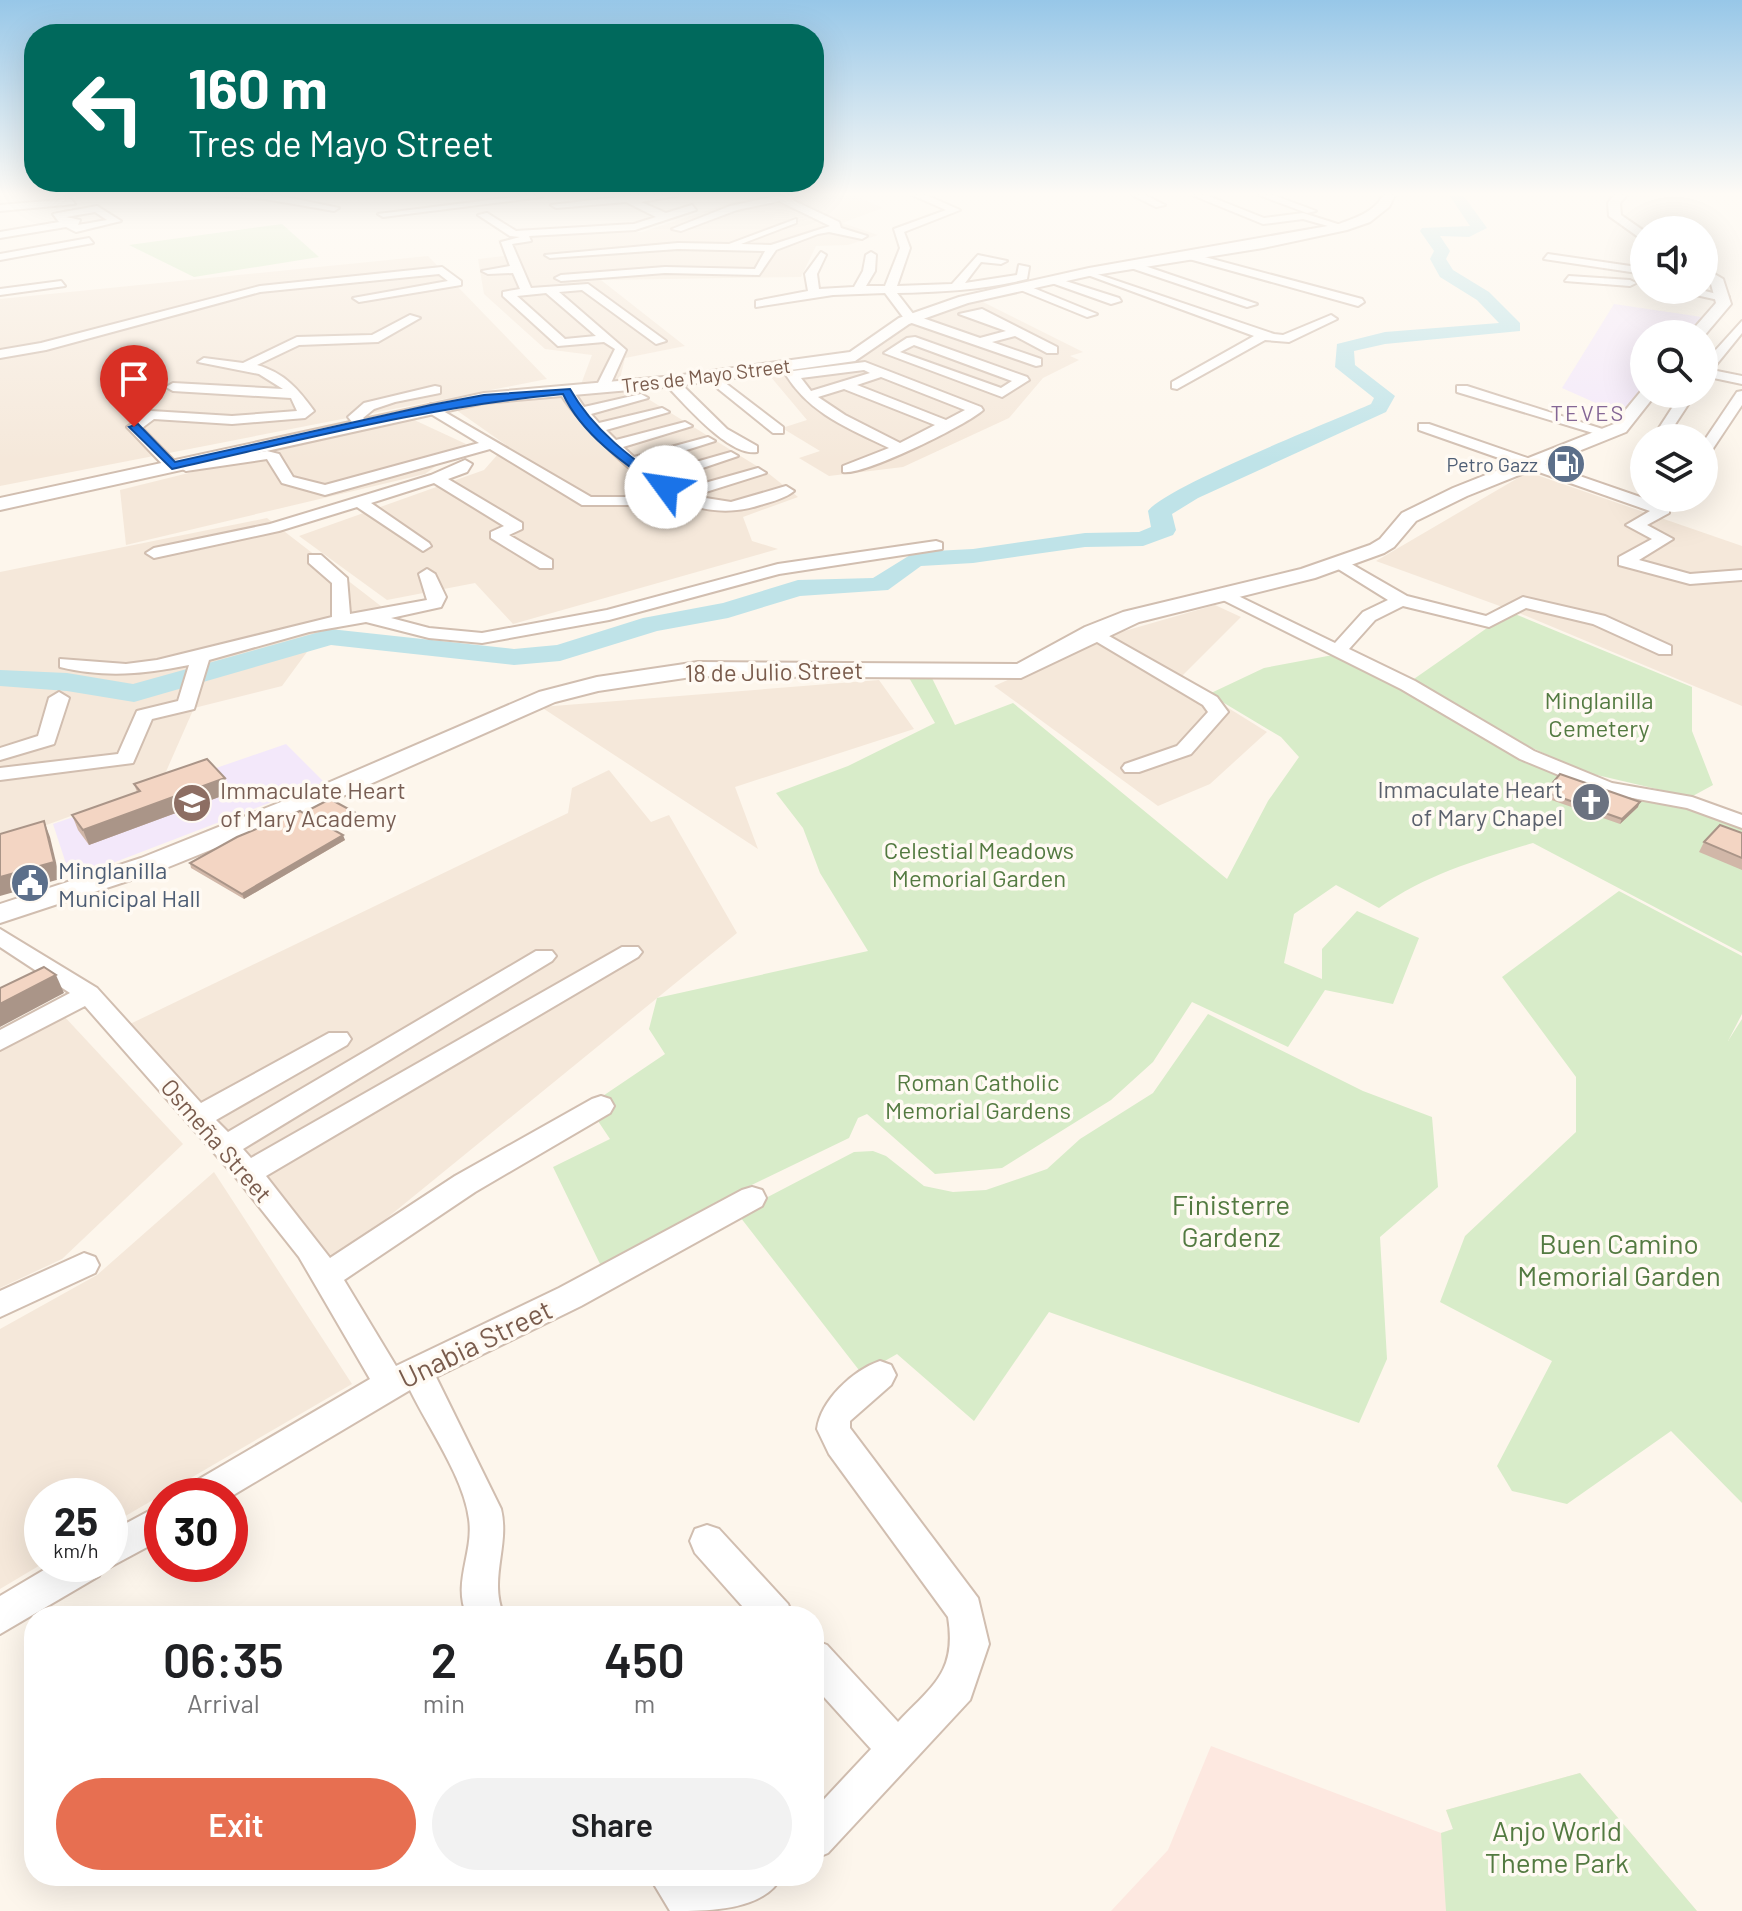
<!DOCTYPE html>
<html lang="en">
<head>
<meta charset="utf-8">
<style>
	:root { --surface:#fff; --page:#f2f2f2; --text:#202124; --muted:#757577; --accent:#e76f51 }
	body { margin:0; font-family:Barlow,sans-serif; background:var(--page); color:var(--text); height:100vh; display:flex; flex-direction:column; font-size:30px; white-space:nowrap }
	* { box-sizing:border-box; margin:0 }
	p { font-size:26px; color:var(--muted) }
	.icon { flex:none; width:44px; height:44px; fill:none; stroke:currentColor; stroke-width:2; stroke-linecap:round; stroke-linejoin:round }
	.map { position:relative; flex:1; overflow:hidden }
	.panel { position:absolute; left:24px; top:1606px; width:800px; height:280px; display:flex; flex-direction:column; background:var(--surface); border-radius:32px; box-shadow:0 8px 32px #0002 }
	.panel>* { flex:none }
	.top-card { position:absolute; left:24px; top:24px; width:800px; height:168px; border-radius:32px; box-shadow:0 8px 32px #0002; background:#00695c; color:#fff; overflow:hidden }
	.fabs { position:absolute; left:1630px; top:216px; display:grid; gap:16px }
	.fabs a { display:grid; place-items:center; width:88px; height:88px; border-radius:50%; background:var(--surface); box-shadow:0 8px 32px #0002; font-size:40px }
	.speed { position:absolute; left:24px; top:1478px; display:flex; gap:16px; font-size:40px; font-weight:700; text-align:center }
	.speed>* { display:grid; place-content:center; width:104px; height:104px; border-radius:50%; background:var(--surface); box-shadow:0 8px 32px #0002; line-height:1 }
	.speed small { font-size:20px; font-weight:400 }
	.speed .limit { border:12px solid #d22; background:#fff; color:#111 }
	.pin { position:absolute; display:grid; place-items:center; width:68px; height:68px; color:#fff; margin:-82px -34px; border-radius:50% 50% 50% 0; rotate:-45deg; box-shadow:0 0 8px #0007 }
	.pin .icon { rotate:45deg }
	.me { position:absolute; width:88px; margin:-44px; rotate:301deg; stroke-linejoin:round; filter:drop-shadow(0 0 6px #0008) }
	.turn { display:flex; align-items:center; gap:28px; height:168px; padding:0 32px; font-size:36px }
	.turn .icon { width:104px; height:104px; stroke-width:2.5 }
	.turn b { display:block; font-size:56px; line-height:68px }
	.eta { display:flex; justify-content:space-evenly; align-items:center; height:136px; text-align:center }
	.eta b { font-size:48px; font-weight:600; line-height:56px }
	.primary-button { display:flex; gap:16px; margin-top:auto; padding:16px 32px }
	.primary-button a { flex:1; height:92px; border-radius:48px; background:var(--accent); color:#fff; font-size:32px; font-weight:600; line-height:92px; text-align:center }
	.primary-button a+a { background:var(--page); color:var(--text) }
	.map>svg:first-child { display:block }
</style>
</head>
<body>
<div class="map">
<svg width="1742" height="1911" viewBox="0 0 1742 1911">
	<rect width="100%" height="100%" fill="#fdf6ec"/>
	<g fill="#f5e8da">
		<polygon points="735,195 854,195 883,208 842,223 878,235 848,245 816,246 801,277 601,280 685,346 625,358 619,383 580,387 592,355 545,349 484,294 478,259 504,256 498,240 565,232 642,232 742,199"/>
		<polygon points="428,256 547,379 0,486 0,299"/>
		<polygon points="977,299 1083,352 1070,356 1079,360 1043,378 1009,418 903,467 829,476 799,458 820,451 782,428 807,420 765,370 857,355 905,323"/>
		<polygon points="632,389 768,473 798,497 743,517 752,541 778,549 513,624 475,583 387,600 299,536 484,470 506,445 452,407 500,399"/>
		<polygon points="410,418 466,444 425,474 126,545 120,490"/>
		<polygon points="1528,472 1742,546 1742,706 1519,613 1376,561"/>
		<polygon points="267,518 386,610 318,637 282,686 194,708 161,783 0,842 0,572"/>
		<polygon points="1215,605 1241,617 1180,678 1267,732 1210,784 1158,806 994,686 1114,634"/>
		<polygon points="879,680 914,729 735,787 758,849 541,707"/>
		<polygon points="609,770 651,822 669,815 737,933 333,1262 130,1024 568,813 572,788"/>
		<polygon points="62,1014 183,1144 62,1259 0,1288 0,1049"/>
		<polygon points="214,1172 352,1384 110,1525 110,1496 42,1496 42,1564 0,1589 0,1329 97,1275"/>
	</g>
	<polygon fill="#fde8e0" points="1211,1746 1441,1833 1453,1829 1446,1810 1580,1773 1697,1911 1111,1911 1168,1850"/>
	<g fill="#f3e8fa">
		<polygon points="1614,304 1702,317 1689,334 1644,334 1644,392 1625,416 1562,388"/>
		<polygon points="286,744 324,782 71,879 53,824"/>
	</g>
	<g fill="#d8ecc9">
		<polygon points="282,224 319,257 194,277 129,245"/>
		<polygon points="1510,612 1692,687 1692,731 1713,785 1691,797 1584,772 1485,726 1411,681"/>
		<path d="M1333,655L1608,791L1690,804L1742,825V953L1533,843C1477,860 1427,874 1379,908L1336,885L1294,914L1284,963L1322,979V949L1357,911L1419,938L1393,1004L1325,990L1288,1047L1192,1002L1153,1062L1111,1100L1002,1168L935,1174L867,1114L858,1118L849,1138L729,1196L601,1266L553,1167L610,1139L588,1106L665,1054L649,1029L657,998L868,951L820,873L803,828L776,793L848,766L935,723L908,676H931L955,725L1013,703L1227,879L1268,801L1299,757L1281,737L1209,694L1264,668Z"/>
		<polygon points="1619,891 1742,956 1742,1014 1728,1041 1742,1019 1742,1503 1671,1431 1567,1504 1512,1491 1497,1466 1552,1361 1440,1302 1465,1236 1576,1132 1576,1077 1502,977"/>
		<polygon points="1208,1014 1363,1091 1432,1117 1438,1187 1380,1237 1387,1359 1359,1423 1049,1312 974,1421 897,1354 862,1374 737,1213 854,1152 873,1151 886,1156 924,1186 953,1192 986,1190 1047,1169 1080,1139 1153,1093"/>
		<polygon points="1580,1773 1697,1911 1446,1911 1441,1833 1453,1829 1446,1810"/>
	</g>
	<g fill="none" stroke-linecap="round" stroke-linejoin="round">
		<path fill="#bfe3e8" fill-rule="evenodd" d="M1449,195H1463L1487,228L1469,237L1440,236L1450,251L1446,259L1453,270L1489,292L1520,323V331L1385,344L1354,351L1355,365L1395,396L1386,412L1198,498L1172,514L1176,530L1173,535L1143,546L1085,547L973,563L921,566L888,590L800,596L728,618L657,631L560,661L514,665L331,645L134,702L67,691L0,686V670L67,673L133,684L330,629L514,649L557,645L643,618L723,603L798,580L873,578L915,552L973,549L1085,533L1139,532L1151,527L1148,511C1165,487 1333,421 1371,404L1374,398L1335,367L1337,344L1385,332L1499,323L1477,300L1440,277L1430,259L1434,251L1420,231L1422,228L1470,226Z"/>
		<g stroke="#d1beb0" stroke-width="4">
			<g id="minor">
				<polygon points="211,195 276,195 339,208 334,211 265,199"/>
				<polygon points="529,195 542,197 383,217 378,214"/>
				<path d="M681,195L641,202L666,213L692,205L696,210L635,230L529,236L531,241L512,244L531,288L588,284L666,341L656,344L582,290L559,292L626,350L607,392H597L595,389L615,349L604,342L558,346L503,296V292L520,289L513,273L488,274L482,271L510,266L501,242L520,237L510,236L478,215L487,213L516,231L634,224L656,217L626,202L556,208L551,205L627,196ZM546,293L596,336L565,339L517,296Z"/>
				<polygon points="781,195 800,195 790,199 839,222 841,228 867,236 862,239 829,232 818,234 776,250 759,275 665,273 561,281 555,278 561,275 665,267 755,269 765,251 678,249 550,258 545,255 678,243 729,244 796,219 796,223 741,244 771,245 830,226 779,201 737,210 681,231 672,229 730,206"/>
				<path d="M912,195H926L960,210L904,232L910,248L897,286L952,284L978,255L1007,261L1001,264L981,262L965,283L1017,275L1019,265L1029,267L1027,279C984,290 941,292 897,293L914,315L980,338L1006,331L959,314L982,309L1057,347V353H1047L1015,336L992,342L1041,359V365L1036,366L906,321L885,293L833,295L756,307V301L808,291L805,274L821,252L826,255L817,274L819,289L854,287L863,271L866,255L871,252L876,255L875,271L866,286H885L900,248L894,229L946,210Z"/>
				<polygon points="1132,195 1145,195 1165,205 1156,207"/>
				<polygon points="1192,195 1206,195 1264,218 1303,213 1347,227 1342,230 1303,219 1263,224"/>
				<polygon points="1259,195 1273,195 1316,211 1307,213"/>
				<polygon points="71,199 75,204 0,211 0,205"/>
				<path d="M97,206L121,221L76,232L66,227L0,238V232L59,222L53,214ZM95,212L107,220L78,225L80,220L66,217Z"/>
				<polygon points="89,238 93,243 0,260 0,254"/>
				<polygon points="1186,252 1362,299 1364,302 1358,306 1182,257"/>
				<polygon points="1548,254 1644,268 1644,274 1544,259"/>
				<polygon points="1128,263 1136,263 1257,304 1247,307 1128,267"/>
				<polygon points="442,267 461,281 461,285 359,302 353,298 448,281 439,274 260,292 46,350 0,358 0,350 41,343 260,286"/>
				<polygon points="1085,270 1274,334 1283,335 1331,315 1337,319 1289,342 1265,340 1177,389 1172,388 1172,382 1254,336 1085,274"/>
				<polygon points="1569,276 1630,280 1636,283 1630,286 1565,281"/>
				<polygon points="1053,277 1119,298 1121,301 1111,304 1049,282"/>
				<polygon points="61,281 65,286 0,295 0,289"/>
				<polygon points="1018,285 1026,285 1097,314 1087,317 1018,289"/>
				<polygon points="1673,290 1701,290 1729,297 1723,301"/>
				<path d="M410,315L420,318L378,342L299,345L257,365C285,373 299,390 314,411L305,418L232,424L154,419L142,428L179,466L267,451L279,454L293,477L325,485L479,443L426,411L424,408L431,404L591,497H650L658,502L656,505H582L490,449L325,495L282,483L267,459L186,471L179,467L167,469L127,427L151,411L232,416L297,411L291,398L173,391L166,387L173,383L283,389L259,374L198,362L204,358L243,363L297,337L372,335Z"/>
				<polygon points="1742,321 1742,333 1712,370 1742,376 1742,384 1704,376 1704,363"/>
				<path d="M915,337L1027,377L1029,380L1002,397L884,353L907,338ZM914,345L1012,381L1001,388L900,352Z"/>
				<path d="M865,362L981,407L983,410C967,425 863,476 843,472V466L889,448C850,429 810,414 786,375L793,371ZM864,370L870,373L811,391L801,378ZM881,377L965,410L946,420L857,385ZM844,389L935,425L900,443L845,415L818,397Z"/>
				<polygon points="711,372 783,427 783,433 773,433 706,379 704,376"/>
				<path d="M666,379H676L727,429L757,446V452C729,457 685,404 666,385Z"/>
				<polygon points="435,386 440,387 440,393 395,402 374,409 363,418 369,425 367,428 357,428 348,417 364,403"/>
				<polygon points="1457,386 1467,386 1615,433 1603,436 1457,392"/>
				<path d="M561,388H571L584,407L641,394L648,398L591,414L599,423L662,408L669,412L606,430L616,440L685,422L692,426L623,447L634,457L708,437L715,441L642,464L654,474L731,452L738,456L664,481L680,490L758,468L766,473L693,496L731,502L786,486L794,491C786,498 771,502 760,505C693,527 639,481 598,438C584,423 569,409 559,391Z"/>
				<polygon points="1742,391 1742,405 1712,450 1704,451 1704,441 1737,392"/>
				<polygon points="1681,394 1695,394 1674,426 1695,438 1676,438 1659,428"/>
				<polygon points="1419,424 1429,424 1669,507 1669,513 1647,525 1673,539 1639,560 1690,574 1742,570 1742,580 1690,584 1619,565 1619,557 1652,539 1626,525 1650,511 1419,430"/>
				<polygon points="465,460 472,464 467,472 448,479 522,523 522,529 509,535 552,560 552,568 540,568 491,538 491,532 504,526 434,483 371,503 429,543 431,546 423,551 357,507 279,531 154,558 146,553 154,548 270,524 431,475"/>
				<path d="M936,541L942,543V549L779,574L609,620L482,643L429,638L366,622L309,632L209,660L194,709L152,719L133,763L0,780V768L118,754L137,711L178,701L189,665C145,674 105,678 60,667V659L126,664L157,660L332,617V583L309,563V555H321L347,578L350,614L427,600L419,574L427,569L435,574L446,597L441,607L391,618L429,628L482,633L607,610L778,564Z"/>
				<polygon points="1341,558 1407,596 1486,616 1523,597 1605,616 1671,646 1671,654 1659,654 1593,624 1526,608 1489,627 1403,606 1375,620 1349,649 1415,681 1534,751 1612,783 1692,797 1742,815 1742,828 1687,808 1600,792 1520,759 1401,689 1215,596 1218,592 1230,592 1335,643 1363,612 1388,600 1335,567 1335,559"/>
				<polygon points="1093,627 1217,697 1228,712 1191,754 1139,772 1125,772 1122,768 1125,764 1177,746 1208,712 1203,705 1087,636 1084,632"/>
				<polygon points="59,692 69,698 54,744 0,760 0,748 38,736 49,698"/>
				<path d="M0,929L97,988L201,1103L329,1033H347L351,1039L347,1045L216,1120L228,1132L536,951H552L556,956L552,961L243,1149L251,1158L622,947H638L642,952L638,957L266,1176L330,1258L455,1176L592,1099L601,1096L610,1099L614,1106L610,1113L475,1192L344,1280L396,1366L559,1288L742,1190L752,1187L762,1190L766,1198L762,1206L581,1306L436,1377L501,1509C510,1546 488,1579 504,1616H467C452,1582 474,1553 469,1519C464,1478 428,1427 410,1390L230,1497L184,1496L189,1485L370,1379L299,1257L238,1180L85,1006L0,1050V1030L70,993L0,947Z"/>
				<polygon points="84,1253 95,1257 99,1265 95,1273 0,1317 0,1291"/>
				<path d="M880,1361L891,1365L896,1375L891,1385L850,1421V1428L978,1598L989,1644L970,1700L828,1853L814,1859V1810L871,1749L814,1686V1640L827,1645L898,1722C933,1685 957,1672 948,1617L829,1454L817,1429C821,1400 852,1371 880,1361Z"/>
				<polygon points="162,1504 162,1539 110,1567 104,1565 99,1576 0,1634 0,1596 54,1564 110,1564 110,1532"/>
				<polygon points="707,1525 719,1529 788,1604 793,1616 751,1616 695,1553 690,1541 695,1529"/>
				<path d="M649,1876H695L703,1886L721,1876H782C764,1911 709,1911 670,1911Z"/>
			</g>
		</g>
		<g stroke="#d1beb0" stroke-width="4">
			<g id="tertiary">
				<path d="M1383,195H1395L1389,207L1370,222L1347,230L1263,248L1089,276L968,303L909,324L855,361L675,386L484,403L0,510V498L484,393L675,376L850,352L899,318L959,297L1089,268L1339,224C1355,218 1375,212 1383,195Z"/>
				<polygon points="1614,195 1627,195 1620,203 1621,215 1644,231 1644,241 1609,216 1608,203"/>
				<polygon points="1704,268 1723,279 1731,304 1704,336 1689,334 1716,303 1711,284 1704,279"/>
				<polygon points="1642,390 1644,394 1656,394 1626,432 1467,496 1416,521 1394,547 1384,553 1315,578 1139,622 1021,678 698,676 598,691 555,702 334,800 161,870 0,923 0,904 141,858 316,788 539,692 597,677 698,662 1017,664 1085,627 1123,612 1301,569 1370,545 1380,539 1402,513 1453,488 1614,424"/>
			</g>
		</g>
		<use href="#minor" fill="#fff" fill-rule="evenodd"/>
		<use href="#tertiary" fill="#fff" fill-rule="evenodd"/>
	</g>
	<g fill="#d1b7a8">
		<polygon points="134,784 230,793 89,845 78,830 72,815 137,792"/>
		<polygon points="1545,792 1638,807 1620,824 1543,797"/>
		<polygon points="303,813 357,818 336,831 345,840 244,899 191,868 190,863"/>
		<polygon points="1742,833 1742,870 1699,852 1704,842"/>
	</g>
	<g fill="#aa9588">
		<polygon points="225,778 230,793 89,845 83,830"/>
		<polygon points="1640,802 1638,807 1620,824 1622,819"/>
		<polygon points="356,813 357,818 332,833 330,828"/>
		<polygon points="44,821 50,837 60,879 0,896 0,877"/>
		<polygon points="343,835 345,840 244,899 242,894"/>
		<polygon points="56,975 64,993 0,1027 0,1004"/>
	</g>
	<g fill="#f3d5c3" stroke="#aa9588" stroke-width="2">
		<polygon points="207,759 225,778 83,830 72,815 140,791 134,784"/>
		<polygon points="1560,774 1640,802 1622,819 1545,792"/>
		<polygon points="330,799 356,813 330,828 343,835 242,894 190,863 237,837 300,811 303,813"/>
		<polygon points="44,821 54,862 0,877 0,834"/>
		<polygon points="1720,825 1742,833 1742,858 1704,842"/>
		<polygon points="44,967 56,975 0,1004 0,988"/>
	</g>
	<linearGradient id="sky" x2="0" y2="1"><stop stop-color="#97c7e8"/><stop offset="0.42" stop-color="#fefbf6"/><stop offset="1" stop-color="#fefbf6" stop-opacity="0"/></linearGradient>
	<rect width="1742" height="462" fill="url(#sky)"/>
	<path fill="#1a73e8" stroke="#114b97" stroke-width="2" d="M570,389C593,430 632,459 670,485V490H662C626,465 582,435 563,394C430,406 302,440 172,469L129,427L138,424L175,462L431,405L484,395Z"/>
	<defs>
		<g id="fuel-disc" transform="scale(2)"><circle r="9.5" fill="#5c6f8a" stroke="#fffaf3"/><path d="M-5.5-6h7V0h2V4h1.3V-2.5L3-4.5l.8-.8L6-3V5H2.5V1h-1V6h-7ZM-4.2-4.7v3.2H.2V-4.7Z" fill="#fff"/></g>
		<g id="church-disc" transform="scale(2)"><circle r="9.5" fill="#6b7280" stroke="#fffaf3"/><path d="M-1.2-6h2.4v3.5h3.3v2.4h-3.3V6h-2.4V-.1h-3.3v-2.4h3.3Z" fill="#fff"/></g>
		<g id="school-disc" transform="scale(2)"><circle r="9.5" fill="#8d6e63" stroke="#fffaf3"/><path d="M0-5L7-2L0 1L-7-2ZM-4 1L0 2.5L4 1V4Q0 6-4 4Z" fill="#fff"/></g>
		<g id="civic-disc" transform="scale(2)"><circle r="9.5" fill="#5c6f8a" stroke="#fffaf3"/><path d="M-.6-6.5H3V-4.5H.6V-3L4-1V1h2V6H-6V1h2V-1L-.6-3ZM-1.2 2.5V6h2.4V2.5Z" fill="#fff"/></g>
	</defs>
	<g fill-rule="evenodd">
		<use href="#fuel-disc" x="1566" y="464"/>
		<use href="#church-disc" x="1591" y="802"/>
		<use href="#school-disc" x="192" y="803"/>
		<use href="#civic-disc" x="30" y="883"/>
	</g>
	<g text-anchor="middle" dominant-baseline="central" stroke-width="7" stroke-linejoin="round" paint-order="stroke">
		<g font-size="20" fill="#7a5c4d" stroke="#fffaf3">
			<text transform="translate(706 375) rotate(-7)">Tres de Mayo Street</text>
		</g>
		<g font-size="20" fill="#4e5e75" stroke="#fffaf3" text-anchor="end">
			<text x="1538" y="464">Petro Gazz</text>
		</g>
		<g font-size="22" letter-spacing="2" fill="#846695" stroke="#fffaf3">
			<text x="1588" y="412">TEVES</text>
		</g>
		<g font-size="24" fill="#7a5c4d" stroke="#fffaf3">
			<text transform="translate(774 671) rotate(-1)">18 de Julio Street</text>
			<text transform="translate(217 1140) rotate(49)">Osmeña Street</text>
		</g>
		<g font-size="24" fill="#537a41" stroke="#fffaf3">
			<text x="1599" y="699">Minglanilla<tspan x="1599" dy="28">Cemetery</tspan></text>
			<text x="979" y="849">Celestial Meadows<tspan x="979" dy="28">Memorial Garden</tspan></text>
			<text x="978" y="1081">Roman Catholic<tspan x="978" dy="28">Memorial Gardens</tspan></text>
		</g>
		<g font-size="24" fill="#5b616d" stroke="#fffaf3" text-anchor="end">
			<text x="1563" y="788">Immaculate Heart<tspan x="1563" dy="28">of Mary Chapel</tspan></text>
		</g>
		<g font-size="24" fill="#785e54" stroke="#fffaf3" text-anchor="start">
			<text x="220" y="789">Immaculate Heart<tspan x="220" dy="28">of Mary Academy</tspan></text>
		</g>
		<g font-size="24" fill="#4e5e75" stroke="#fffaf3" text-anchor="start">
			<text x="58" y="869">Minglanilla<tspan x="58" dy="28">Municipal Hall</tspan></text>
		</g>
		<g font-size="28" fill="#537a41" stroke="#fffaf3">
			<text x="1231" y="1204">Finisterre<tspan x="1231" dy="32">Gardenz</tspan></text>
			<text x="1619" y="1243">Buen Camino<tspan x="1619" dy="32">Memorial Garden</tspan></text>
			<text x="1557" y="1830">Anjo World<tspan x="1557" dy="32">Theme Park</tspan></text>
		</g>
		<g font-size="28" fill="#7a5c4d" stroke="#fffaf3">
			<text transform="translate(475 1343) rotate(-26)">Unabia Street</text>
		</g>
	</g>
</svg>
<div class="fabs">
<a><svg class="icon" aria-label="sound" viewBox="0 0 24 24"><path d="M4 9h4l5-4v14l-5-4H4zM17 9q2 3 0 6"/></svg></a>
<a><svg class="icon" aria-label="search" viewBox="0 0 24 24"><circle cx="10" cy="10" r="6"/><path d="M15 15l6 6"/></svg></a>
<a><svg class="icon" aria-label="layers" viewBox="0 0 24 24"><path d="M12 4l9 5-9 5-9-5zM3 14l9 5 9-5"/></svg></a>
</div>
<div class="speed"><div>25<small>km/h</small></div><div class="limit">30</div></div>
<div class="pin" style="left:134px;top:427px;background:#d93025"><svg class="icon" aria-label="arrive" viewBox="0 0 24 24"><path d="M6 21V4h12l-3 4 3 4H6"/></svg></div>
<svg class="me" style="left:666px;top:487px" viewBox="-20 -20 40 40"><circle r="19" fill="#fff"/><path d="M0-13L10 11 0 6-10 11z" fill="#1a73e8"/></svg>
<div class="top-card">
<div class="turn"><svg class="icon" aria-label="left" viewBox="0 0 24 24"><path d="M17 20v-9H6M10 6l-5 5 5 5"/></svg><div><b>160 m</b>Tres de Mayo Street</div></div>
</div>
<section class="panel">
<div class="eta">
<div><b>06:35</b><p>Arrival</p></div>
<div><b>2</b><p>min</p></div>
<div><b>450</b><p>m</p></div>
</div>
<div class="primary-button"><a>Exit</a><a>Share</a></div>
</section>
</div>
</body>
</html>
